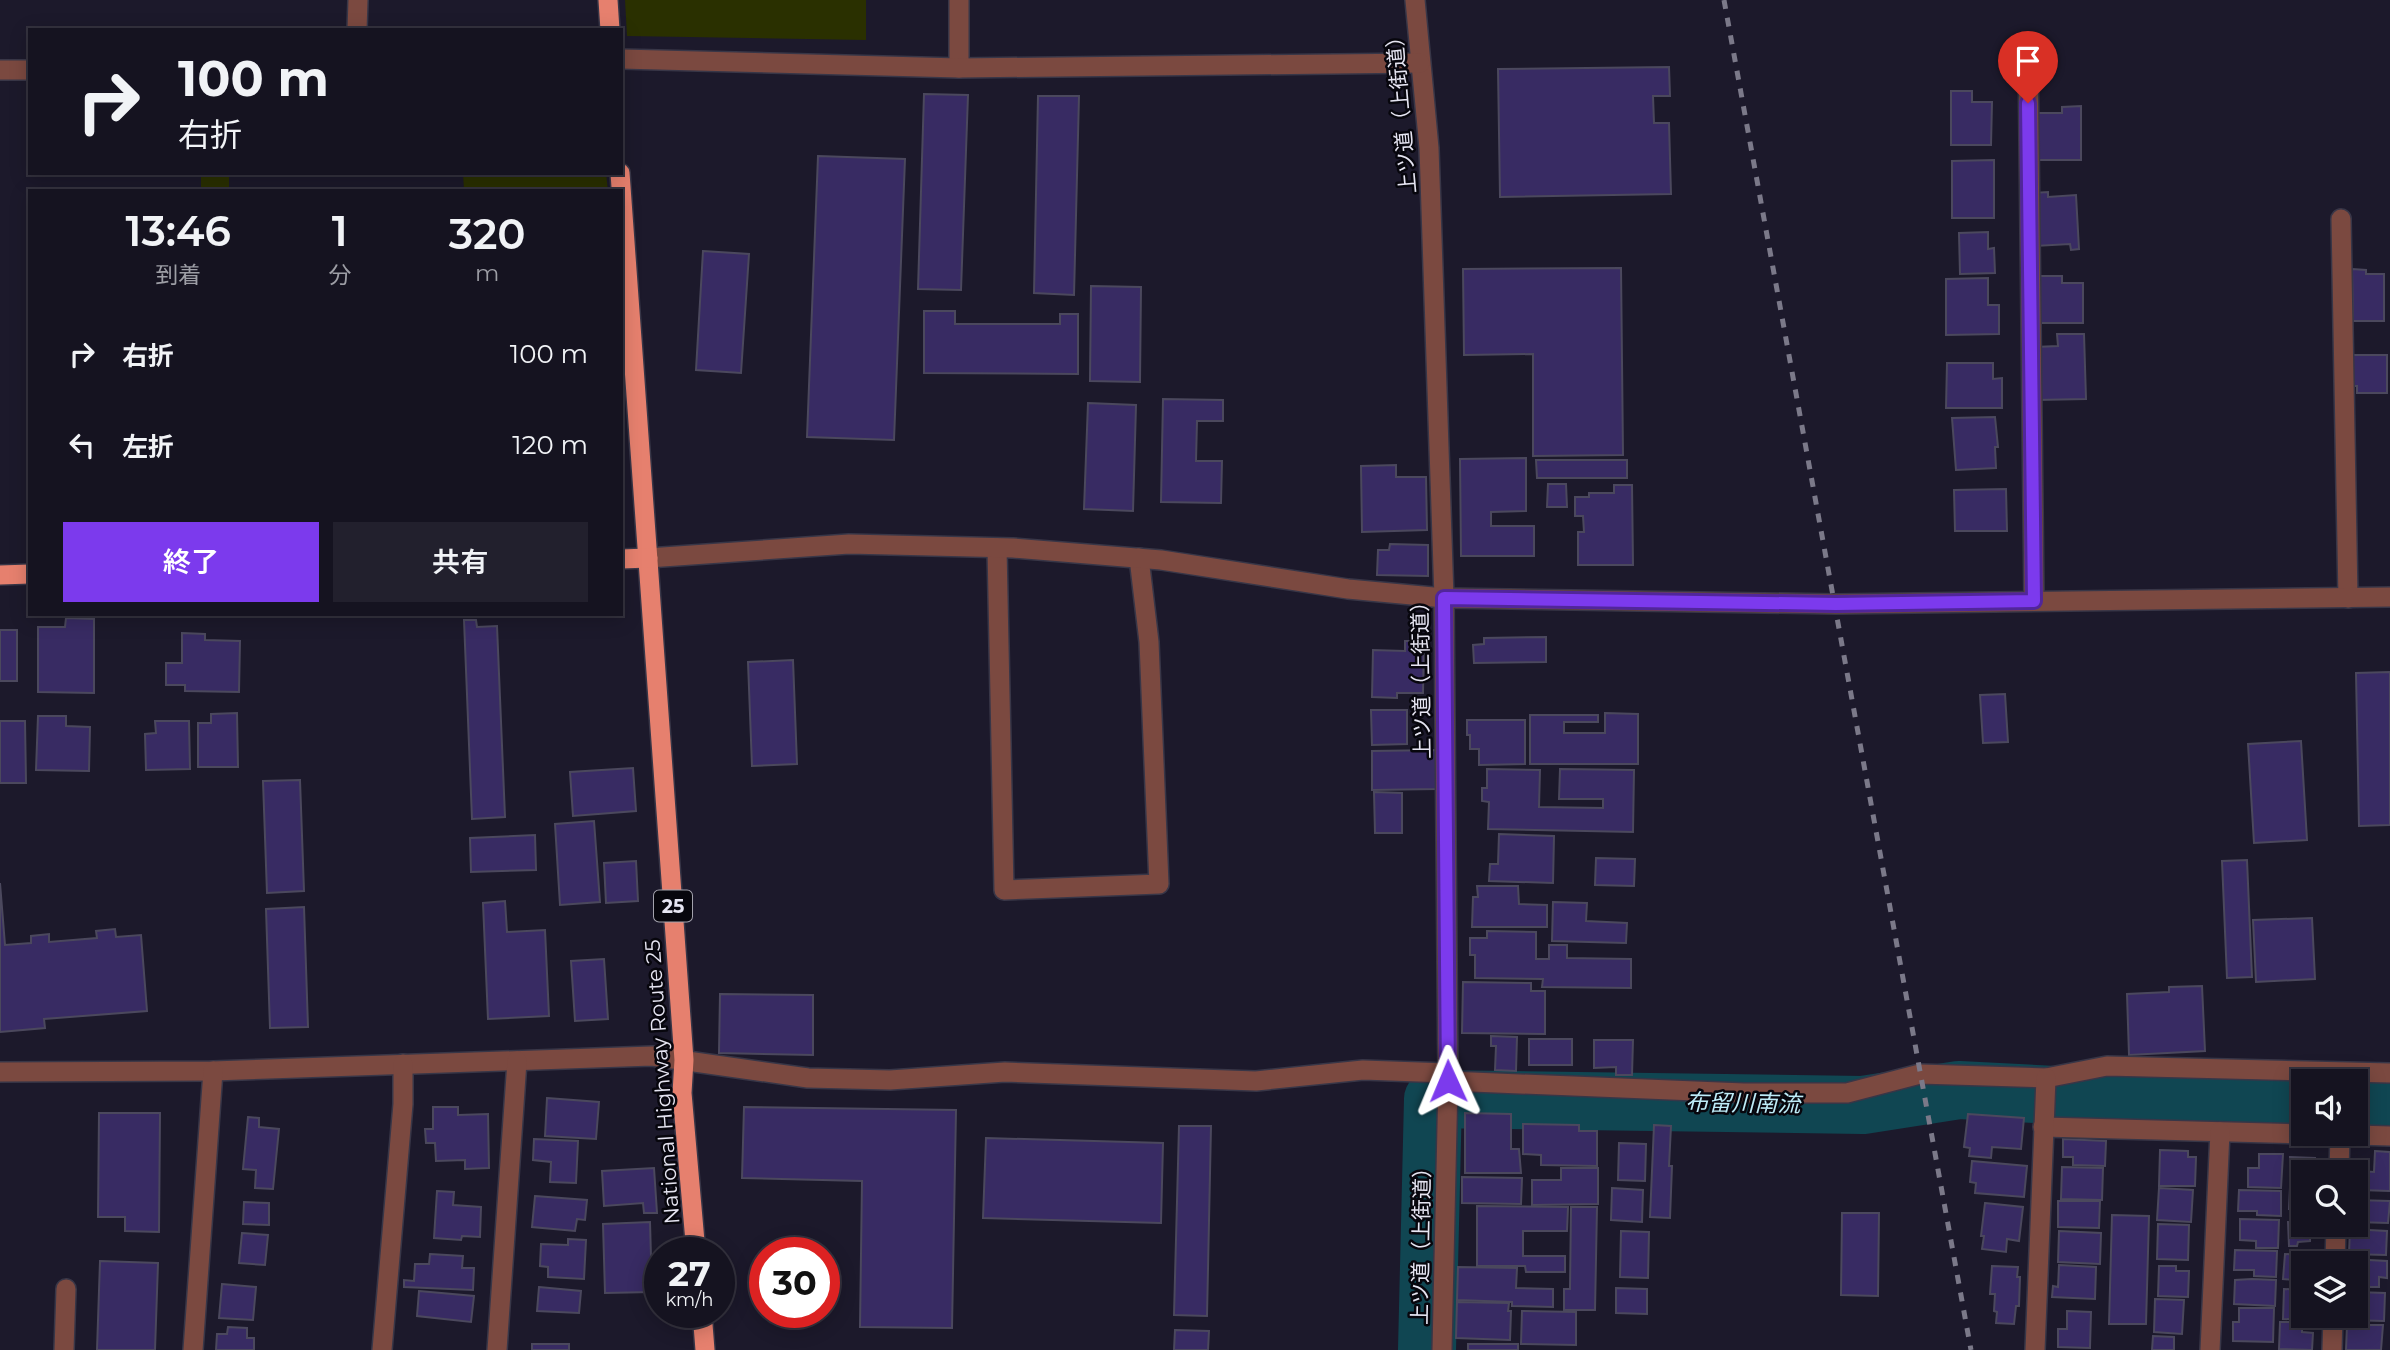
<!DOCTYPE html>
<html lang="ja">
<head>
<meta charset="utf-8">
<style>
	:root { --surface:#151320; --page:#22202d; --text:#f1f3f6; --muted:#9d9ea5; --line:#34323e; --accent:#7c3aed }
	body { margin:0; font-family:Montserrat,"Noto Sans JP",sans-serif; background:var(--page); color:var(--text); height:100vh; display:flex; flex-direction:column; font-size:26px; white-space:nowrap }
	* { box-sizing:border-box; margin:0 }
	p { font-size:23px; color:var(--muted) }
	.icon { flex:none; width:38px; height:38px; fill:none; stroke:currentColor; stroke-width:2; stroke-linecap:round; stroke-linejoin:round }
	.map { position:relative; flex:1; overflow:hidden }
	.side { position:absolute; left:28px; top:189px; width:595px; height:427px; display:flex; flex-direction:column; background:var(--surface); border-radius:0px; box-shadow:0 4px 18px #0003,0 0 0 2px var(--line) }
	.side>* { flex:none }
	.top-card { position:absolute; left:28px; top:28px; width:595px; height:147px; border-radius:0px; box-shadow:0 4px 18px #0003,0 0 0 2px var(--line); background:#151320; color:var(--text); overflow:hidden }
	.fabs { position:absolute; left:2291px; top:1069px; display:grid; gap:14px }
	.fabs a { display:grid; place-items:center; width:77px; height:77px; border-radius:0px; background:var(--surface); box-shadow:0 4px 18px #0003,0 0 0 2px var(--line); font-size:35px }
	.speed { position:absolute; left:644px; top:1237px; display:flex; gap:14px; font-size:35px; font-weight:700; text-align:center }
	.speed>* { display:grid; place-content:center; width:91px; height:91px; border-radius:50%; background:var(--surface); box-shadow:0 4px 18px #0003,0 0 0 2px var(--line); line-height:1 }
	.speed small { font-size:18px; font-weight:400 }
	.speed .limit { border:10px solid #d22; background:#fff; color:#111 }
	.pin { position:absolute; display:grid; place-items:center; width:60px; height:60px; color:#fff; margin:-72px -30px; border-radius:50% 50% 50% 0; rotate:-45deg; box-shadow:0 0 7px #0007 }
	.pin .icon { rotate:45deg }
	.me { position:absolute; width:77px; margin:-38px; rotate:359deg; stroke-linejoin:round; filter:drop-shadow(0 0 5px #0008) }
	.turn { display:flex; align-items:center; gap:24px; height:147px; padding:0 35px; font-size:32px }
	.turn .icon { width:91px; height:91px; stroke-width:2.5 }
	.turn b { display:block; font-size:49px; line-height:60px }
	.eta { display:flex; justify-content:space-evenly; align-items:center; height:119px; text-align:center }
	.eta b { font-size:42px; font-weight:600; line-height:49px }
	.button { display:flex; gap:14px; margin-top:auto; padding:14px 35px }
	.button a { flex:1; height:80px; border-radius:0px; background:var(--accent); color:#fff; font-size:28px; font-weight:600; line-height:80px; text-align:center }
	.button a+a { background:var(--page); color:var(--text) }
	ul { padding:0; list-style:none }
	li { display:flex; align-items:center; gap:21px; height:91px; padding:0 35px }
	li div { flex:1 }
	li b { display:block; font-size:26px }
	li em { font-style:normal }
	.map>svg:first-child { display:block }
</style>
</head>
<body>
<div class="map">
<svg width="2390" height="1350" viewBox="0 0 2390 1350">
	<rect width="100%" height="100%" fill="#1c192b"/>
	<g fill="#2a3000">
		<polygon points="625,0 866,0 866,40 627,36"/>
		<rect x="201" y="173" width="28" height="18"/>
		<polygon points="463,173 606,173 608,191 464,191"/>
	</g>
	<g fill="none" stroke-linecap="round" stroke-linejoin="round">
		<g stroke="#104652" stroke-width="58">
			<polyline points="2356,1110 2390,1111"/>
			<polyline points="1427,1350 1433,1099 1863,1105 1959,1090 2133,1099 2176,1105 2303,1109"/>
		</g>
	</g>
	<g fill="#382b63" stroke="#4b485d" stroke-width="2">
		<polygon points="1669,67 1670,96 1653,96 1654,123 1669,123 1671,194 1500,197 1498,69"/>
		<polygon points="1951,91 1972,91 1972,102 1992,102 1991,145 1951,145"/>
		<polygon points="924,94 968,95 961,290 918,289"/>
		<polygon points="1038,96 1079,96 1074,295 1034,293"/>
		<polygon points="2081,106 2081,160 2034,160 2034,113 2062,113 2062,107"/>
		<polygon points="818,156 905,159 894,440 807,437"/>
		<polygon points="1994,160 1994,218 1952,218 1952,161"/>
		<polygon points="2048,192 2048,197 2076,195 2079,249 2071,250 2070,244 2035,246 2030,193"/>
		<polygon points="1988,232 1988,249 1994,248 1995,273 1960,274 1959,233"/>
		<polygon points="703,251 749,254 741,373 696,370"/>
		<polygon points="1621,268 1623,455 1533,456 1533,354 1464,355 1463,269"/>
		<polygon points="2352,269 2366,270 2366,274 2384,274 2384,321 2353,321"/>
		<polygon points="2034,276 2062,276 2062,283 2083,283 2083,323 2035,323"/>
		<polygon points="1988,278 1988,305 1999,305 1999,334 1946,335 1946,279"/>
		<polygon points="1091,286 1141,287 1140,382 1090,381"/>
		<polygon points="924,311 955,311 955,324 1060,324 1060,314 1078,314 1078,374 924,373"/>
		<polygon points="2057,334 2084,334 2086,399 2036,400 2035,347 2058,346"/>
		<polygon points="2353,355 2387,355 2387,393 2357,393 2357,386 2352,386"/>
		<polygon points="1947,363 1993,363 1993,379 2002,378 2002,408 1946,408"/>
		<polygon points="1163,399 1223,400 1223,421 1197,421 1196,461 1222,461 1221,503 1161,502"/>
		<polygon points="1088,403 1136,405 1133,511 1084,509"/>
		<polygon points="1995,417 1998,447 1995,447 1996,468 1956,470 1952,418"/>
		<polygon points="1526,458 1526,511 1491,512 1491,526 1534,526 1534,556 1461,556 1460,459"/>
		<polygon points="1536,460 1627,460 1627,478 1537,478"/>
		<polygon points="1396,465 1396,477 1426,477 1427,530 1362,532 1361,466"/>
		<polygon points="1548,484 1566,484 1567,507 1547,507"/>
		<polygon points="1614,485 1632,485 1633,565 1578,565 1578,532 1584,532 1583,516 1575,516 1575,497 1589,497 1589,493 1614,493"/>
		<polygon points="2006,489 2007,531 1955,531 1954,490"/>
		<polygon points="1390,544 1428,545 1428,576 1377,575 1378,550 1389,550"/>
		<polygon points="66,618 94,619 94,693 38,692 38,627 65,627"/>
		<polygon points="464,620 476,620 477,627 497,626 505,817 472,819"/>
		<rect x="0" y="630" width="17" height="51"/>
		<polygon points="182,633 205,634 205,640 240,641 239,692 185,691 185,685 166,685 166,663 182,663"/>
		<polygon points="1546,637 1546,662 1474,663 1473,645 1484,644 1484,638"/>
		<polygon points="1405,641 1424,641 1423,693 1397,693 1397,698 1372,697 1373,650 1405,651"/>
		<polygon points="793,660 797,764 752,766 748,662"/>
		<polygon points="2390,672 2390,825 2359,826 2356,673"/>
		<polygon points="2005,694 2008,742 1983,743 1980,695"/>
		<polygon points="1371,710 1407,710 1407,744 1372,745"/>
		<polygon points="237,713 238,767 198,767 198,723 211,723 211,714"/>
		<polygon points="1605,713 1638,714 1638,764 1530,764 1530,715 1598,715 1598,722 1564,722 1564,733 1605,733"/>
		<polygon points="38,716 66,716 66,726 90,727 89,771 36,770"/>
		<polygon points="1467,720 1525,720 1525,764 1479,765 1479,749 1470,749 1470,735 1467,735"/>
		<polygon points="0,721 25,721 26,783 0,783"/>
		<polygon points="155,721 189,721 190,769 146,770 145,734 156,733"/>
		<polygon points="2301,741 2307,840 2254,843 2248,744"/>
		<polygon points="1437,750 1437,789 1372,790 1372,751"/>
		<polygon points="633,768 636,811 573,816 570,772"/>
		<polygon points="1487,769 1540,770 1539,807 1603,808 1603,799 1559,799 1560,769 1634,770 1633,832 1488,829 1489,802 1482,801 1482,788 1487,788"/>
		<polygon points="300,780 304,891 267,893 263,781"/>
		<polygon points="1374,792 1402,793 1402,833 1375,833"/>
		<polygon points="594,821 600,902 560,905 555,824"/>
		<polygon points="1499,834 1554,836 1553,883 1489,881 1490,864 1498,864"/>
		<polygon points="535,835 536,870 471,872 470,838"/>
		<polygon points="1596,858 1635,859 1634,886 1595,885"/>
		<polygon points="2247,860 2252,977 2227,978 2222,861"/>
		<polygon points="636,861 638,901 606,903 604,863"/>
		<polygon points="0,883 5,945 31,943 31,936 49,934 49,942 97,938 96,931 115,929 116,937 141,935 147,1011 44,1019 45,1028 0,1032"/>
		<polygon points="1477,886 1518,886 1519,904 1547,905 1547,927 1472,927 1473,897 1478,897"/>
		<polygon points="505,901 507,932 545,930 549,1016 488,1019 483,903"/>
		<polygon points="1553,902 1587,903 1586,921 1627,923 1626,943 1552,941"/>
		<polygon points="304,907 308,1027 270,1028 266,909"/>
		<polygon points="2312,918 2315,979 2256,982 2253,920"/>
		<polygon points="1487,931 1536,932 1536,959 1549,959 1549,945 1567,945 1567,958 1631,959 1631,988 1542,987 1543,979 1475,978 1475,955 1470,955 1470,938 1487,938"/>
		<polygon points="604,959 608,1019 575,1021 571,961"/>
		<polygon points="1463,982 1531,983 1531,991 1545,991 1545,1034 1462,1033"/>
		<polygon points="2202,986 2205,1051 2129,1055 2127,994 2169,992 2169,987"/>
		<polygon points="720,994 813,995 813,1055 719,1053"/>
		<polygon points="1491,1036 1517,1037 1516,1071 1495,1070 1496,1046 1491,1046"/>
		<rect x="1529" y="1039" width="43" height="26"/>
		<polygon points="1594,1040 1633,1040 1632,1075 1616,1075 1616,1067 1594,1068"/>
		<polygon points="547,1098 599,1102 596,1139 545,1136"/>
		<polygon points="433,1107 458,1107 458,1115 488,1114 489,1168 465,1169 465,1160 436,1161 435,1143 426,1143 425,1129 433,1129"/>
		<polygon points="744,1107 956,1110 952,1328 860,1327 862,1181 742,1178"/>
		<polygon points="99,1113 160,1113 159,1232 125,1231 125,1217 98,1217"/>
		<polygon points="1465,1113 1511,1114 1511,1149 1519,1149 1521,1173 1465,1173"/>
		<polygon points="1968,1114 2024,1118 2021,1149 1992,1147 1991,1158 1969,1156 1970,1148 1964,1147"/>
		<polygon points="248,1117 259,1118 259,1127 279,1129 273,1189 255,1188 256,1170 243,1169"/>
		<polygon points="1523,1124 1579,1125 1579,1131 1597,1131 1597,1166 1541,1165 1541,1155 1523,1154"/>
		<polygon points="1654,1125 1671,1126 1669,1166 1672,1166 1670,1218 1650,1217"/>
		<polygon points="1179,1126 1211,1126 1207,1316 1174,1315"/>
		<polygon points="986,1138 1163,1143 1161,1223 983,1218"/>
		<polygon points="534,1139 578,1141 576,1183 550,1182 551,1162 533,1160"/>
		<polygon points="2063,1139 2106,1141 2105,1166 2073,1165 2073,1157 2063,1157"/>
		<polygon points="1619,1143 1646,1144 1645,1181 1618,1180"/>
		<polygon points="2160,1150 2188,1151 2188,1157 2196,1157 2195,1186 2159,1186"/>
		<polygon points="2375,1151 2390,1152 2390,1191 2360,1190 2361,1171 2374,1172"/>
		<polygon points="2259,1154 2283,1154 2281,1188 2248,1187 2248,1168 2259,1168"/>
		<polygon points="2290,1157 2315,1158 2314,1172 2303,1172 2303,1177 2290,1177"/>
		<polygon points="1972,1161 2027,1166 2024,1197 1975,1193 1976,1183 1970,1182"/>
		<polygon points="2062,1167 2103,1168 2102,1200 2061,1199"/>
		<polygon points="654,1168 657,1213 644,1213 643,1203 604,1206 602,1171"/>
		<polygon points="1561,1168 1598,1168 1598,1204 1532,1205 1532,1180 1561,1180"/>
		<polygon points="1462,1177 1522,1178 1521,1204 1462,1203"/>
		<polygon points="2290,1187 2303,1187 2302,1210 2289,1209"/>
		<polygon points="1612,1188 1643,1190 1642,1222 1611,1220"/>
		<polygon points="2159,1188 2193,1190 2191,1222 2157,1220"/>
		<polygon points="2239,1190 2281,1191 2281,1216 2257,1215 2257,1211 2238,1211"/>
		<polygon points="437,1191 454,1192 453,1205 481,1207 480,1237 462,1236 461,1240 434,1238"/>
		<polygon points="535,1196 587,1200 585,1220 577,1219 575,1231 532,1227"/>
		<polygon points="2357,1200 2390,1201 2388,1223 2356,1222"/>
		<polygon points="2058,1201 2100,1201 2099,1228 2058,1227"/>
		<polygon points="244,1202 269,1203 269,1225 243,1224"/>
		<polygon points="1985,1203 2023,1207 2019,1241 2007,1239 2006,1252 1982,1249 1984,1236 1981,1236"/>
		<polygon points="1477,1206 1568,1207 1567,1231 1523,1231 1523,1256 1565,1256 1565,1272 1526,1272 1525,1266 1477,1266"/>
		<polygon points="1571,1207 1597,1207 1595,1310 1564,1310 1564,1289 1570,1289"/>
		<polygon points="1842,1213 1879,1213 1878,1296 1841,1295"/>
		<polygon points="2112,1215 2149,1216 2146,1324 2109,1324"/>
		<polygon points="2240,1219 2279,1220 2278,1248 2256,1248 2256,1241 2240,1240"/>
		<polygon points="650,1222 652,1292 605,1293 603,1224"/>
		<polygon points="2288,1222 2320,1225 2319,1235 2310,1235 2310,1241 2298,1242 2297,1246 2289,1246"/>
		<polygon points="2158,1224 2189,1225 2188,1260 2157,1259"/>
		<polygon points="2350,1229 2387,1231 2386,1255 2349,1254"/>
		<polygon points="1621,1231 1649,1232 1648,1278 1620,1277"/>
		<polygon points="2059,1231 2101,1233 2100,1264 2058,1262"/>
		<polygon points="242,1233 268,1235 265,1265 239,1263"/>
		<polygon points="568,1239 586,1240 584,1279 548,1277 548,1267 540,1266 541,1244 568,1245"/>
		<polygon points="2235,1250 2277,1251 2276,1277 2254,1276 2254,1270 2234,1270"/>
		<polygon points="430,1254 463,1256 462,1268 474,1268 473,1290 404,1287 404,1280 414,1281 415,1264 429,1264"/>
		<polygon points="2285,1254 2322,1256 2322,1264 2303,1264 2303,1276 2293,1276 2293,1280 2283,1279"/>
		<polygon points="2350,1259 2387,1261 2387,1278 2379,1277 2379,1287 2356,1287 2356,1264 2349,1264"/>
		<polygon points="100,1261 158,1263 155,1350 97,1350"/>
		<polygon points="2059,1265 2096,1267 2095,1299 2052,1297 2053,1286 2058,1287"/>
		<polygon points="1992,1266 2018,1267 2017,1277 2020,1277 2019,1306 2016,1306 2014,1324 1996,1323 1997,1312 1994,1311 1995,1294 1990,1294"/>
		<polygon points="2159,1266 2176,1266 2176,1271 2189,1271 2188,1297 2158,1296"/>
		<polygon points="1458,1267 1517,1268 1516,1288 1553,1289 1553,1307 1512,1306 1512,1302 1457,1300"/>
		<polygon points="2252,1279 2276,1280 2275,1306 2234,1304 2235,1280"/>
		<polygon points="222,1284 256,1287 253,1320 219,1318"/>
		<polygon points="539,1287 581,1291 579,1313 537,1311"/>
		<polygon points="1616,1288 1647,1289 1647,1314 1616,1313"/>
		<polygon points="2284,1289 2302,1290 2303,1316 2320,1316 2320,1320 2283,1319"/>
		<polygon points="419,1291 474,1296 471,1322 417,1316"/>
		<polygon points="2356,1292 2385,1293 2384,1321 2348,1320 2348,1316 2356,1316"/>
		<polygon points="2155,1299 2184,1300 2182,1334 2154,1332"/>
		<polygon points="1457,1302 1509,1303 1508,1311 1511,1311 1510,1340 1456,1338"/>
		<polygon points="2239,1308 2274,1308 2273,1342 2233,1341 2233,1322 2239,1322"/>
		<polygon points="1522,1311 1576,1312 1576,1345 1521,1344"/>
		<polygon points="2067,1311 2091,1312 2090,1348 2058,1347 2058,1329 2067,1329"/>
		<polygon points="2280,1322 2302,1322 2302,1332 2313,1333 2312,1350 2279,1349"/>
		<polygon points="2347,1325 2383,1325 2381,1350 2346,1350"/>
		<polygon points="228,1327 247,1328 247,1338 254,1338 254,1350 216,1350 217,1334 227,1334"/>
		<polygon points="1175,1330 1209,1331 1208,1350 1174,1350"/>
		<polygon points="2153,1336 2174,1337 2174,1350 2152,1350"/>
		<rect x="532" y="1344" width="37" height="6"/>
		<rect x="1468" y="1344" width="50" height="6"/>
	</g>
	<g fill="none" stroke-linecap="round" stroke-linejoin="round">
		<g stroke="#383647" stroke-width="22">
			<g id="minor">
				<polyline points="959,0 959,68"/>
				<polyline points="1415,0 1429,148 1444,598 1448,1081 1442,1350"/>
				<polyline points="357,30 358,0"/>
				<polyline points="2028,48 2034,601"/>
				<polyline points="621,59 959,68 1420,63"/>
				<polyline points="0,70 30,70"/>
				<polyline points="2341,219 2348,598"/>
				<polyline points="997,548 1004,890 1159,884 1149,642 1139,558"/>
				<polyline points="0,1072 213,1071 652,1056 808,1078 890,1080 1005,1072 1256,1081 1363,1070 1447,1073"/>
				<polyline points="1448,1081 1744,1093 1847,1093 1920,1074 2046,1078 2107,1066 2390,1073"/>
				<polyline points="2043,1127 2303,1134"/>
				<polyline points="2323,1134 2390,1136"/>
				<polyline points="2339,1172 2340,1134"/>
				<polyline points="2335,1264 2336,1225"/>
				<polyline points="64,1350 66,1289"/>
				<polyline points="193,1350 213,1071"/>
				<polyline points="382,1350 403,1104 403,1064"/>
				<polyline points="497,1350 517,1061"/>
				<polyline points="2035,1350 2046,1078"/>
				<polyline points="2210,1350 2220,1132"/>
				<polyline points="2332,1350 2333,1316"/>
			</g>
		</g>
		<g stroke="#383647" stroke-width="22">
			<polyline id="tertiary" points="648,558 849,544 1013,548 1161,560 1348,589 1444,598 1836,604 2390,597"/>
		</g>
		<g stroke="#383647" stroke-width="22">
			<g id="trunk">
				<polyline points="608,0 610,30"/>
				<polyline points="620,173 684,1060 682,1093 696,1253"/>
				<polyline points="621,559 648,558"/>
				<polyline points="0,575 30,574"/>
				<polyline points="702,1312 705,1350"/>
			</g>
		</g>
		<use href="#minor" stroke="#7b4940" stroke-width="19"/>
		<use href="#tertiary" stroke="#7b4940" stroke-width="19"/>
		<use href="#trunk" stroke="#e6806e" stroke-width="19"/>
		<polyline stroke="#7b7989" stroke-width="5" stroke-dasharray="9 9" stroke-linecap="butt" points="1724,0 1971,1350"/>
	</g>
	<g fill="none" stroke-linecap="round" stroke-linejoin="round">
		<g stroke="#51269a" stroke-width="18">
			<polyline id="route" points="1448,1081 1444,598 1836,604 2034,601 2028,103"/>
		</g>
		<use href="#route" stroke="#7c3aed" stroke-width="12"/>
	</g>
	<g text-anchor="middle" dominant-baseline="central" stroke-width="5" stroke-linejoin="round" paint-order="stroke">
		<rect fill="#07060d" stroke="#a3a2ad" stroke-width="2" x="654" y="890.5" width="38" height="31" rx="5"/>
		<g font-size="19" font-weight="bold" fill="#e6e5f2">
			<text x="673" y="906">25</text>
		</g>
		<g font-size="21" fill="#e6e5f2" stroke="#07060d">
			<text transform="translate(1401 110) rotate(-95)">上ツ道（上街道）</text>
			<text transform="translate(1421 675) rotate(-91)">上ツ道（上街道）</text>
			<text transform="translate(662 1082) rotate(-94)">National Highway Route 25</text>
			<text transform="translate(1421 1241) rotate(-89)">上ツ道（上街道）</text>
		</g>
		<g font-size="23" font-style="italic" fill="#beecf8" stroke="#07060d">
			<text transform="translate(1743 1103) rotate(1)">布留川南流</text>
		</g>
	</g>
</svg>
<div class="fabs">
<a><svg class="icon" aria-label="sound" viewBox="0 0 24 24"><path d="M4 9h4l5-4v14l-5-4H4zM17 9q2 3 0 6"/></svg></a>
<a><svg class="icon" aria-label="search" viewBox="0 0 24 24"><circle cx="10" cy="10" r="6"/><path d="M15 15l6 6"/></svg></a>
<a><svg class="icon" aria-label="layers" viewBox="0 0 24 24"><path d="M12 4l9 5-9 5-9-5zM3 14l9 5 9-5"/></svg></a>
</div>
<div class="speed"><div>27<small>km/h</small></div><div class="limit">30</div></div>
<div class="pin" style="left:2028px;top:103px;background:#d93025"><svg class="icon" aria-label="arrive" viewBox="0 0 24 24"><path d="M6 21V4h12l-3 4 3 4H6"/></svg></div>
<svg class="me" style="left:1448px;top:1081px" viewBox="-20 -20 40 40"><path d="M0-17L14 15 0 8-14 15z" fill="#7c3aed" stroke="#fff" stroke-width="4"/></svg>
<div class="top-card">
<div class="turn"><svg class="icon" aria-label="right" viewBox="0 0 24 24"><path d="M7 20v-9h11M14 6l5 5-5 5"/></svg><div><b>100 m</b>右折</div></div>
</div>
<section class="side">
<div class="eta">
<div><b>13:46</b><p>到着</p></div>
<div><b>1</b><p>分</p></div>
<div><b>320</b><p>m</p></div>
</div>
<ul>
<li><svg class="icon" aria-label="right" viewBox="0 0 24 24"><path d="M7 20v-9h11M14 6l5 5-5 5"/></svg><div><b>右折</b></div><em>100 m</em></li>
<li><svg class="icon" aria-label="left" viewBox="0 0 24 24"><path d="M17 20v-9H6M10 6l-5 5 5 5"/></svg><div><b>左折</b></div><em>120 m</em></li>
</ul>
<div class="button"><a>終了</a><a>共有</a></div>
</section>
</div>
</body>
</html>
